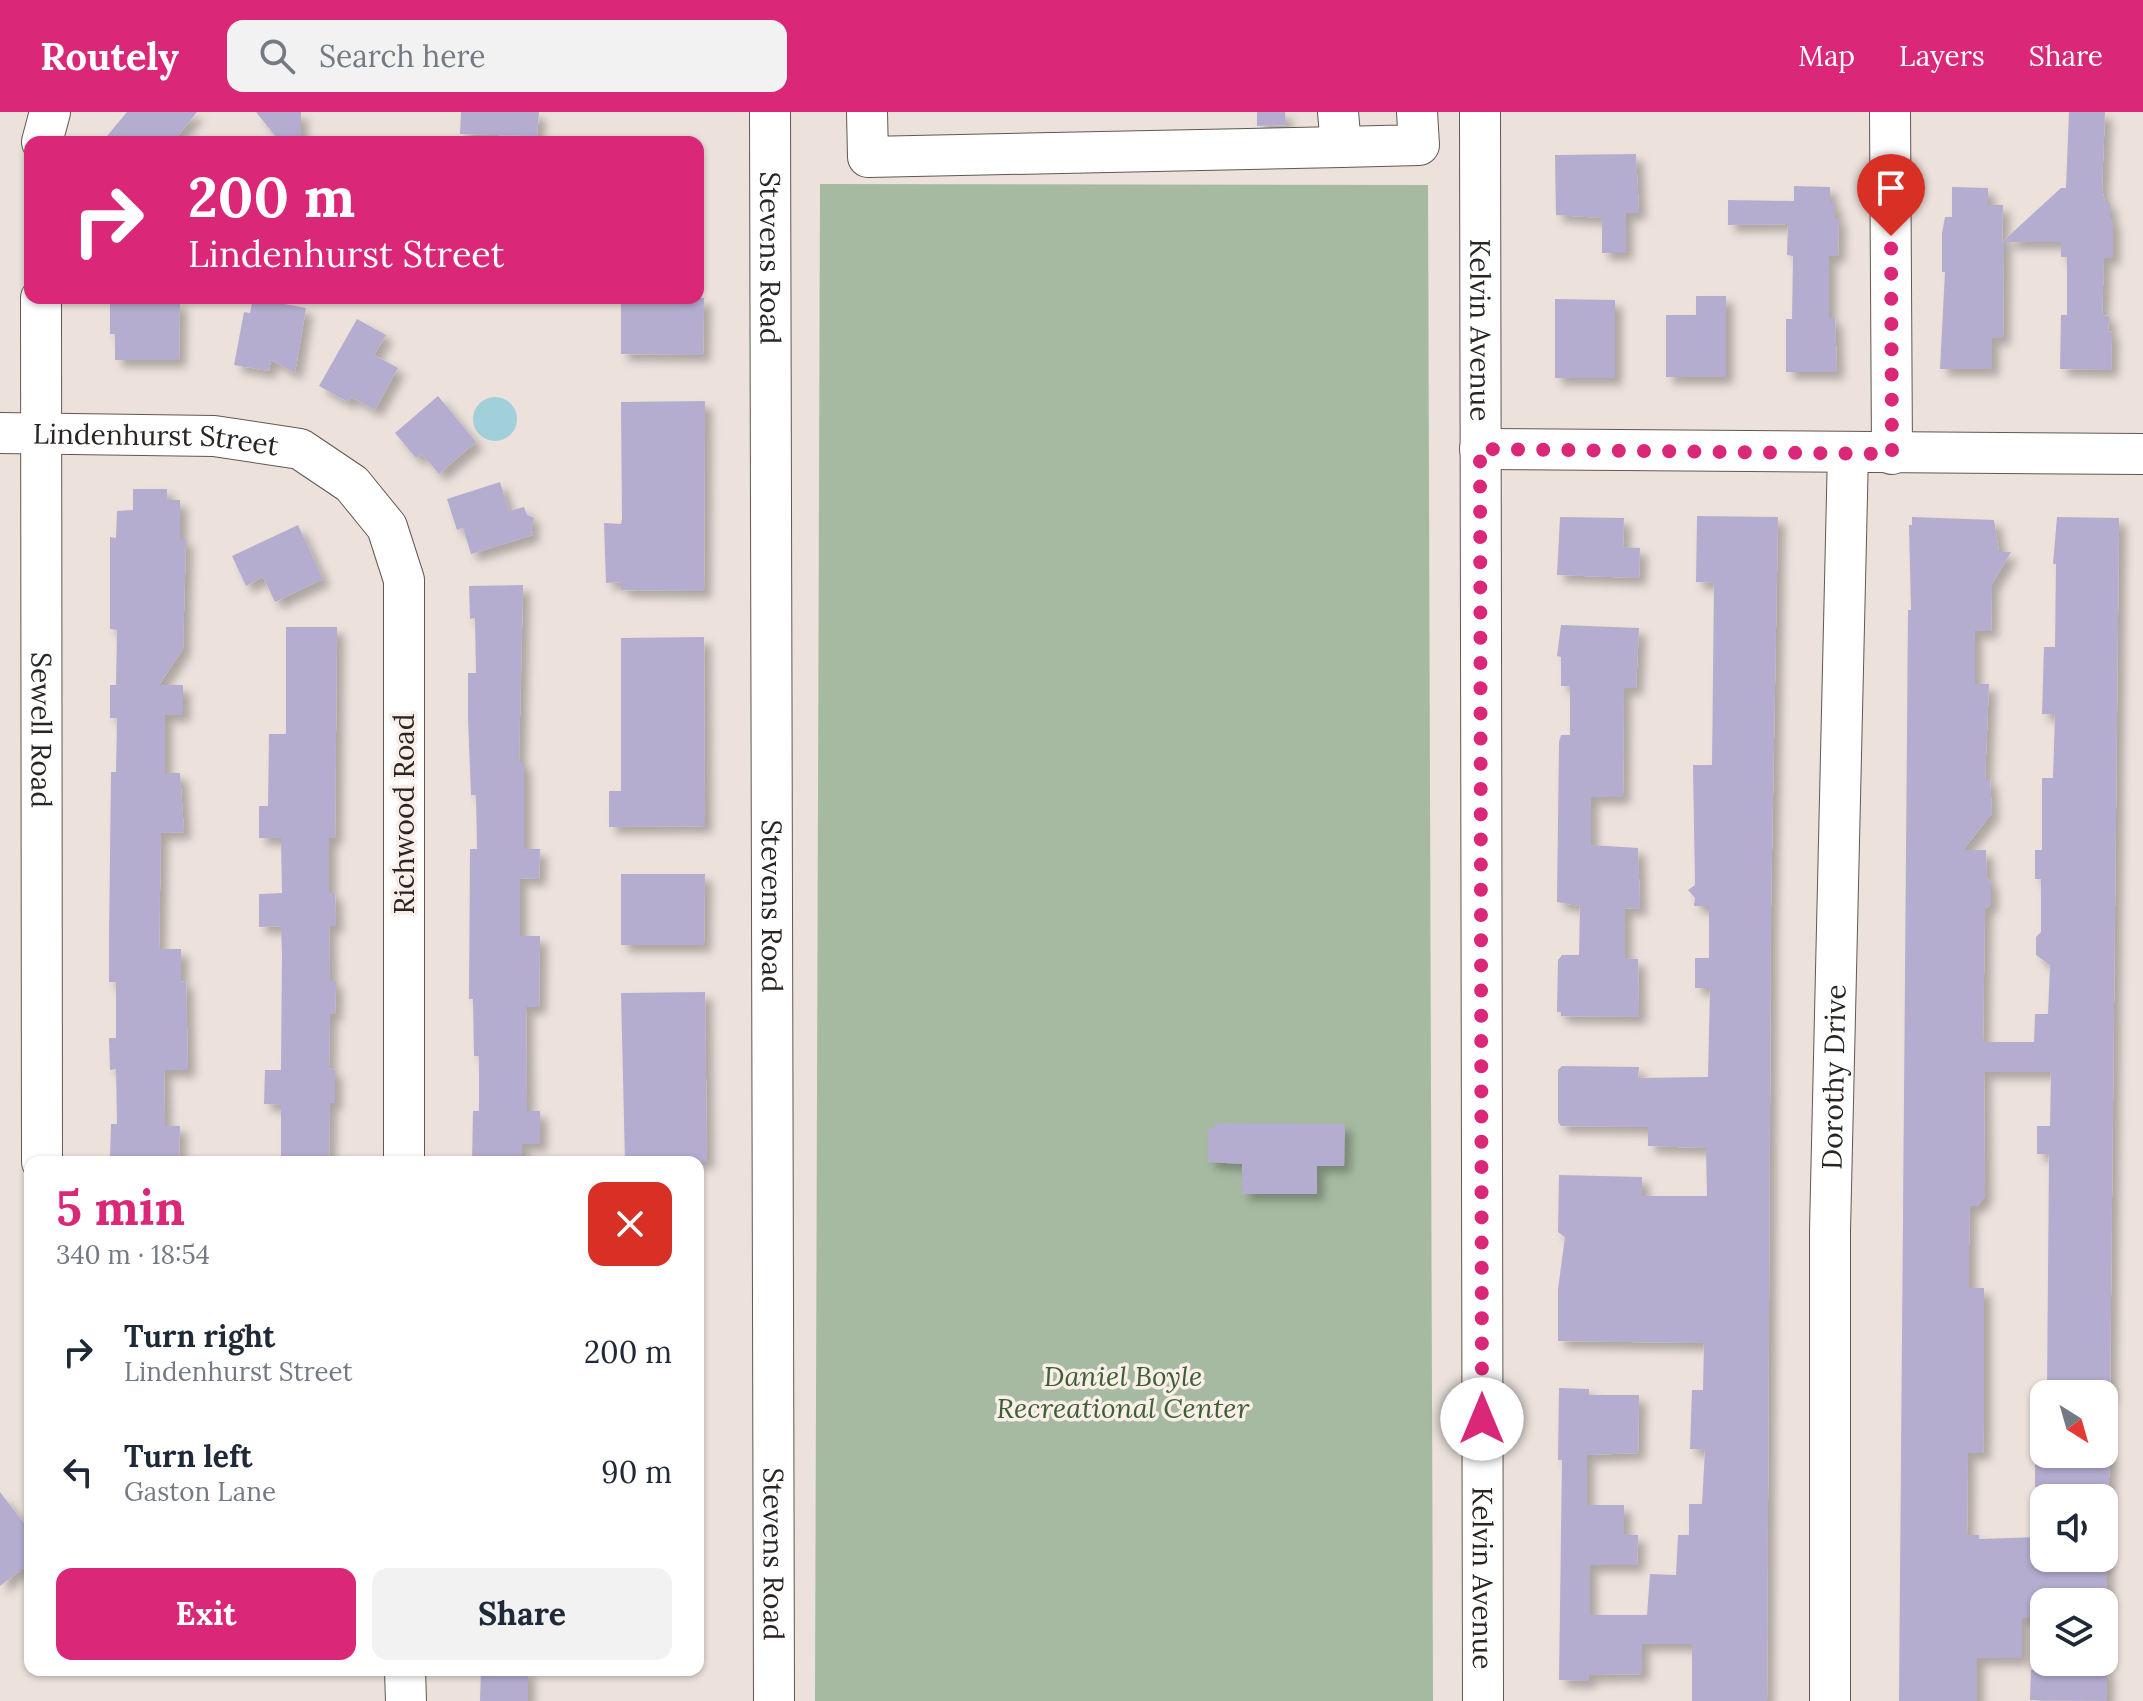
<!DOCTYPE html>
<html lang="en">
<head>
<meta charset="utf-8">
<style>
	:root { --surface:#fff; --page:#f2f2f3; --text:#1f2937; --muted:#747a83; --accent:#db2777 }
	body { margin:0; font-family:Lora,serif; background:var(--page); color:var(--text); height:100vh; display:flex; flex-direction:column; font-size:30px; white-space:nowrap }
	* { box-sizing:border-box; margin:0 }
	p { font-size:26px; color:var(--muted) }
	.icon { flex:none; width:44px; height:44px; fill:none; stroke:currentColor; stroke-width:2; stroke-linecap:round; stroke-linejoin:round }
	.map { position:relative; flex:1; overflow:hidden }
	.side { position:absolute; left:24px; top:1044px; width:680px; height:520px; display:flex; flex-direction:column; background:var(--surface); border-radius:16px; box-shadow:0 2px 6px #0004 }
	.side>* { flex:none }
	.guide { position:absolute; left:24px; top:24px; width:680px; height:168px; border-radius:16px; box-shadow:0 2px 6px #0004; background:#db2777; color:#fff; overflow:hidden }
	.needle { width:52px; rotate:143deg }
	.buttons { position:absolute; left:2030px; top:1268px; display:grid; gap:16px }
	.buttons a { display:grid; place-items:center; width:88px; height:88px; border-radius:16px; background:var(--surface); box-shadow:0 2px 6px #0004; font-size:40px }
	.pin { position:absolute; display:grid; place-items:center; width:68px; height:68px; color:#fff; margin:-82px -34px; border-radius:50% 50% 50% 0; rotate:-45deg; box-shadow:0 0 8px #0007 }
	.pin .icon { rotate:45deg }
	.me { position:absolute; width:88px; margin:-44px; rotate:0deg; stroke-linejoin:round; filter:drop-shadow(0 0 6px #0008) }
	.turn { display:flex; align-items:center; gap:28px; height:168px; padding:0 32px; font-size:36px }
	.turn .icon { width:104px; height:104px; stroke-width:2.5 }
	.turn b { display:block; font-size:56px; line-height:68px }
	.round { display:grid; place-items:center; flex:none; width:84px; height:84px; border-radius:16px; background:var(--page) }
	.summary { display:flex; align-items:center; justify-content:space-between; height:136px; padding:0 32px }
	h1 { font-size:48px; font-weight:700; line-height:60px; color:var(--accent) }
	.primary-button { display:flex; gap:16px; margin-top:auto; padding:16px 32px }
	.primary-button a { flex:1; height:92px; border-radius:16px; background:var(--accent); color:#fff; font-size:32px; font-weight:700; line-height:92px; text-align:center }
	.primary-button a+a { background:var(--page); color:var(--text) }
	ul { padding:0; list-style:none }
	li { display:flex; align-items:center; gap:24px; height:120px; padding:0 32px }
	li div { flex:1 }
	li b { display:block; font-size:30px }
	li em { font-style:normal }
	header { display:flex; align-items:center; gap:48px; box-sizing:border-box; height:112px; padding:0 40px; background:var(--accent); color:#fff }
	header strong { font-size:38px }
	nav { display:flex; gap:44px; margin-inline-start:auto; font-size:28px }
	.search { width:560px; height:72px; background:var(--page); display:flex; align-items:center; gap:20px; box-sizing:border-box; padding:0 28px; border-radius:16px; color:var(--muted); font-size:30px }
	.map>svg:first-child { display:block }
</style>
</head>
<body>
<header>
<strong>Routely</strong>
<div class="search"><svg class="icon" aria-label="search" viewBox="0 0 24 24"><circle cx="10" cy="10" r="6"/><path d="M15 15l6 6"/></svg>Search here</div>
<nav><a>Map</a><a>Layers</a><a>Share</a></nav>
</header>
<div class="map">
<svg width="2143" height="1589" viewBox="0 0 2143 1589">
	<defs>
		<filter id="shadow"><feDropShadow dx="7" dy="7" stdDeviation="4" flood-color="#0004"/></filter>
	</defs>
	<rect width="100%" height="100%" fill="#ece1db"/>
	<polygon fill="#a6baa1" points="820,72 1428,73 1433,1589 815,1589"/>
	<circle fill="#a1cfda" cx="495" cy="307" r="22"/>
	<g fill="#b5adcf" filter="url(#shadow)">
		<polygon points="127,0 197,0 173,30 102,30"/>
		<polygon points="256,0 301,0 301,30 280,30"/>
		<polygon points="461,0 539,0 537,24 460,22"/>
		<polygon points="1257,0 1285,0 1286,13 1257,14"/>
		<polygon points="2069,0 2105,0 2102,76 2105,91 2110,91 2110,107 2113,107 2113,146 2104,146 2102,203 2109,204 2108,219 2112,220 2111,258 2060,257 2061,203 2067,203 2067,145 2061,145 2061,130 2004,130 2003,226 1992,226 1992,257 1940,257 1945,160 1942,160 1942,121 1945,105 1952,105 1952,75 1988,76 1988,93 2003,93 2002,130 2061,76 2066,76"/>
		<polygon points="1636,42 1639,101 1626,101 1626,141 1602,141 1602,106 1556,103 1555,43"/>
		<polygon points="1794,74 1830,75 1830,91 1835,91 1835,106 1839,106 1838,144 1829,144 1829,206 1835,206 1837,260 1786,260 1786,207 1792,207 1793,144 1787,143 1788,112 1728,113 1728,88 1794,89"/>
		<polygon points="1696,184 1726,184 1726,265 1666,265 1666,203 1696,203"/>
		<polygon points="253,186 306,196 295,261 271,248 269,259 234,253 244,200 250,201"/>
		<polygon points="621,186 704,186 703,243 621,242"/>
		<polygon points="1555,187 1615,188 1615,266 1555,266"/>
		<polygon points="110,189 180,189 179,248 115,248 115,222 110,222"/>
		<polygon points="357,207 386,223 374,243 398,256 375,298 351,285 348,290 319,274"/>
		<polygon points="438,284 476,330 439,362 422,342 416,346 395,321"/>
		<polygon points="705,289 704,479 621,478 621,470 606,471 604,411 621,412 622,407 621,290"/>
		<polygon points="500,370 509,399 524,395 527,403 534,406 531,415 533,423 471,442 463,416 457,418 447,387"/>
		<polygon points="133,377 167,377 167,388 180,388 180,427 186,427 183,537 159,573 183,573 183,603 165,603 165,661 180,661 184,720 161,721 159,837 181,837 181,870 186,869 188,958 164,958 165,1013 180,1014 179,1046 165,1045 165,1050 117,1050 117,1046 110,1046 111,1012 117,1012 116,957 110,958 109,926 116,926 116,870 109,870 109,828 111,660 116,660 117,606 110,606 110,573 116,573 117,518 110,517 110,425 116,426 117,399 133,398"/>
		<polygon points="1697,404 1778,405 1771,795 1767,1589 1692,1589 1692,1532 1642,1532 1642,1562 1589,1563 1589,1569 1559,1568 1562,1348 1558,1348 1559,1276 1589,1277 1589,1283 1639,1283 1638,1341 1587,1343 1587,1393 1624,1393 1624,1422 1638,1423 1637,1453 1590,1453 1590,1503 1647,1503 1650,1462 1676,1463 1678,1423 1689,1423 1689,1392 1702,1392 1705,1338 1690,1337 1692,1278 1703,1278 1704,1231 1558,1229 1558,1177 1565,1125 1558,1120 1559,1063 1642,1065 1642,1084 1707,1084 1706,1036 1648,1034 1648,1015 1561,1014 1558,1010 1558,958 1562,954 1639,955 1638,966 1708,965 1710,876 1695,876 1695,846 1709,846 1709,794 1694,794 1695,786 1688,778 1695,773 1693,653 1712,653 1714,471 1696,470"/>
		<polygon points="1560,405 1624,406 1623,435 1640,436 1639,466 1557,463"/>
		<polygon points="1912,405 1994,408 1999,440 2011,440 1992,472 1991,519 1975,519 1975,572 1989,572 1985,667 1990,667 1992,701 1963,738 1986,738 1987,766 1991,771 1991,792 1985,797 1983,930 2034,930 2035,902 2048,902 2050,853 2036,843 2036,825 2041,820 2041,767 2035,767 2035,738 2042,738 2042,666 2053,666 2055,602 2042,602 2044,535 2055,535 2056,452 2053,452 2057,405 2119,406 2110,1282 2047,1282 2049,1042 2037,1042 2037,1014 2050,1014 2051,960 1984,960 1985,1084 1977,1094 1970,1094 1969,1134 1969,1176 1984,1176 1984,1310 1983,1341 1968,1341 1967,1423 1979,1423 1979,1427 2044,1425 2044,1446 2107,1446 2107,1490 2044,1490 2044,1506 2022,1506 2022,1546 1977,1546 1977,1589 1899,1589 1908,498 1911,498 1909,413 1912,413"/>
		<polygon points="298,413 323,467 275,490 263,465 246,474 232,444"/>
		<polygon points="523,473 519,650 524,650 524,737 540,737 539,767 520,766 520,824 540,824 539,895 526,895 527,999 540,999 540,1032 522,1032 522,1050 472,1050 473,999 479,999 479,944 474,944 473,887 469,887 470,737 477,737 476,683 471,683 468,606 468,561 476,561 475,506 470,507 469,474"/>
		<polygon points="1561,513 1639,516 1636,576 1624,576 1623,685 1591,685 1591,733 1638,736 1640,797 1625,796 1625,846 1638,847 1639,905 1561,904 1561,900 1557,900 1558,848 1562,843 1579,843 1580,794 1557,790 1559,630 1561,623 1570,623 1570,574 1561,574 1561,545 1557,544"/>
		<polygon points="286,515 337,515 335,726 329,726 329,781 335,781 336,814 329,814 330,869 336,869 335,902 330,902 329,956 335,958 335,991 330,991 329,1050 281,1050 281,993 264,992 265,958 281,958 282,842 281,814 259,815 259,782 282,781 281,726 259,726 259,694 268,694 269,622 286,622"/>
		<polygon points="704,525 705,714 609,715 609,679 621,679 621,526"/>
		<polygon points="621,762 705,762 704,833 621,833"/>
		<polygon points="705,880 707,1050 625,1050 621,881"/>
		<polygon points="1215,1011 1345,1012 1344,1054 1317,1054 1317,1082 1242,1082 1242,1052 1208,1050 1208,1016 1215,1016"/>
		<polygon points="2035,1342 2111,1342 2108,1378 2035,1375"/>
		<polygon points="0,1380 30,1419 30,1451 0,1474"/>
		<polygon points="2107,1556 2107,1589 2030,1588 2031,1558"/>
		<polygon points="481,1558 528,1558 528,1589 480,1589"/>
	</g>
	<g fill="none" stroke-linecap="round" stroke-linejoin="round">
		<g stroke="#615853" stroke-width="42">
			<g id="minor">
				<path id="s1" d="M770,0L774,1589"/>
				<polyline points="867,0 868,45 1341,35"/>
				<polyline points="1338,0 1341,35 1419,33 1417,0"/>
				<path id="s2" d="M1480,0L1483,1589"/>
				<polyline points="1890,0 1892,342"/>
				<polyline points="42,30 50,0"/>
				<path id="s3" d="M41,186L42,1050"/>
				<path id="s4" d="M0,321L214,324L300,337L352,372L387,415L404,468V1050"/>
				<polyline points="1480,337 2143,342"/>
				<polyline points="405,1558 406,1589"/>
				<path id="s5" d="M1830,1589V1119L1848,340"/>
			</g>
		</g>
		<use href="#minor" stroke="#fff" stroke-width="40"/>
	</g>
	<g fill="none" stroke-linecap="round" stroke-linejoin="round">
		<polyline stroke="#db2777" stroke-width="14" stroke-dasharray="0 25.2" points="1482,1307 1480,337 1892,342 1891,124"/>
	</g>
	<g text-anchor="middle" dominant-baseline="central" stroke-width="7" stroke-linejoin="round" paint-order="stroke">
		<g font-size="28" fill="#292523" stroke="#f9eee8">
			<text stroke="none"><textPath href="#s1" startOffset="146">Stevens Road</textPath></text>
			<text stroke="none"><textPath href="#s2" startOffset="218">Kelvin Avenue</textPath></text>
			<text stroke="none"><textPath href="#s4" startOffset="156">Lindenhurst Street</textPath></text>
			<text stroke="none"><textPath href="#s3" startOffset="432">Sewell Road</textPath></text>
			<text transform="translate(404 702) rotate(-90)">Richwood Road</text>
			<text stroke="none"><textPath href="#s1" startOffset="794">Stevens Road</textPath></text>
			<text stroke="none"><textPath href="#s5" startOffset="624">Dorothy Drive</textPath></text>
			<text stroke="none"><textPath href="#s1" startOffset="1442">Stevens Road</textPath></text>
			<text stroke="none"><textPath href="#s2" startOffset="1466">Kelvin Avenue</textPath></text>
		</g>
		<g font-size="28" font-style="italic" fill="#3c5f33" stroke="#f9eee8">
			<text x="1123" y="1264">Daniel Boyle<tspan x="1123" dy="32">Recreational Center</tspan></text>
		</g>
	</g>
</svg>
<div class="buttons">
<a><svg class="needle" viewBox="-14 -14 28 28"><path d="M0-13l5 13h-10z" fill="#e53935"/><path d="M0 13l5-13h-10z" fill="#747a83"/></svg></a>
<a><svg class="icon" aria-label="sound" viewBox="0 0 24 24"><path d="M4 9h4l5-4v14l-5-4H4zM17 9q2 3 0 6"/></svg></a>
<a><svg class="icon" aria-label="layers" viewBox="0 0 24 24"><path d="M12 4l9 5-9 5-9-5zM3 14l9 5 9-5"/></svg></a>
</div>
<div class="pin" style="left:1891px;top:124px;background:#d93025"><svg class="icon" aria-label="arrive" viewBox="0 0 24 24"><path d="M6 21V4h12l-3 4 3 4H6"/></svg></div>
<svg class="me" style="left:1482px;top:1307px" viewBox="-20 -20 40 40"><circle r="19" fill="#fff"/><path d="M0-13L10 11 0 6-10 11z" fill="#db2777"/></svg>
<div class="guide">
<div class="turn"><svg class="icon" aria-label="right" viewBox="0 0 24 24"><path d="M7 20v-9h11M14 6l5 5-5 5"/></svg><div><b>200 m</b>Lindenhurst Street</div></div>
</div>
<section class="side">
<div class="summary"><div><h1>5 min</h1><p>340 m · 18:54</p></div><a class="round" style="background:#d93025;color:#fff"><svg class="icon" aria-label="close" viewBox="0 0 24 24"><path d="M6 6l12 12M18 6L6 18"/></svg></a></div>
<ul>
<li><svg class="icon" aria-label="right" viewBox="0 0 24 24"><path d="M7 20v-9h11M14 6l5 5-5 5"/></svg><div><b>Turn right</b><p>Lindenhurst Street</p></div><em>200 m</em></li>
<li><svg class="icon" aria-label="left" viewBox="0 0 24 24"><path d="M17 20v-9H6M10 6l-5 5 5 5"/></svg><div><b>Turn left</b><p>Gaston Lane</p></div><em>90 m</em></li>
</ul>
<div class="primary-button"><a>Exit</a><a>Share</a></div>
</section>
</div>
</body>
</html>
